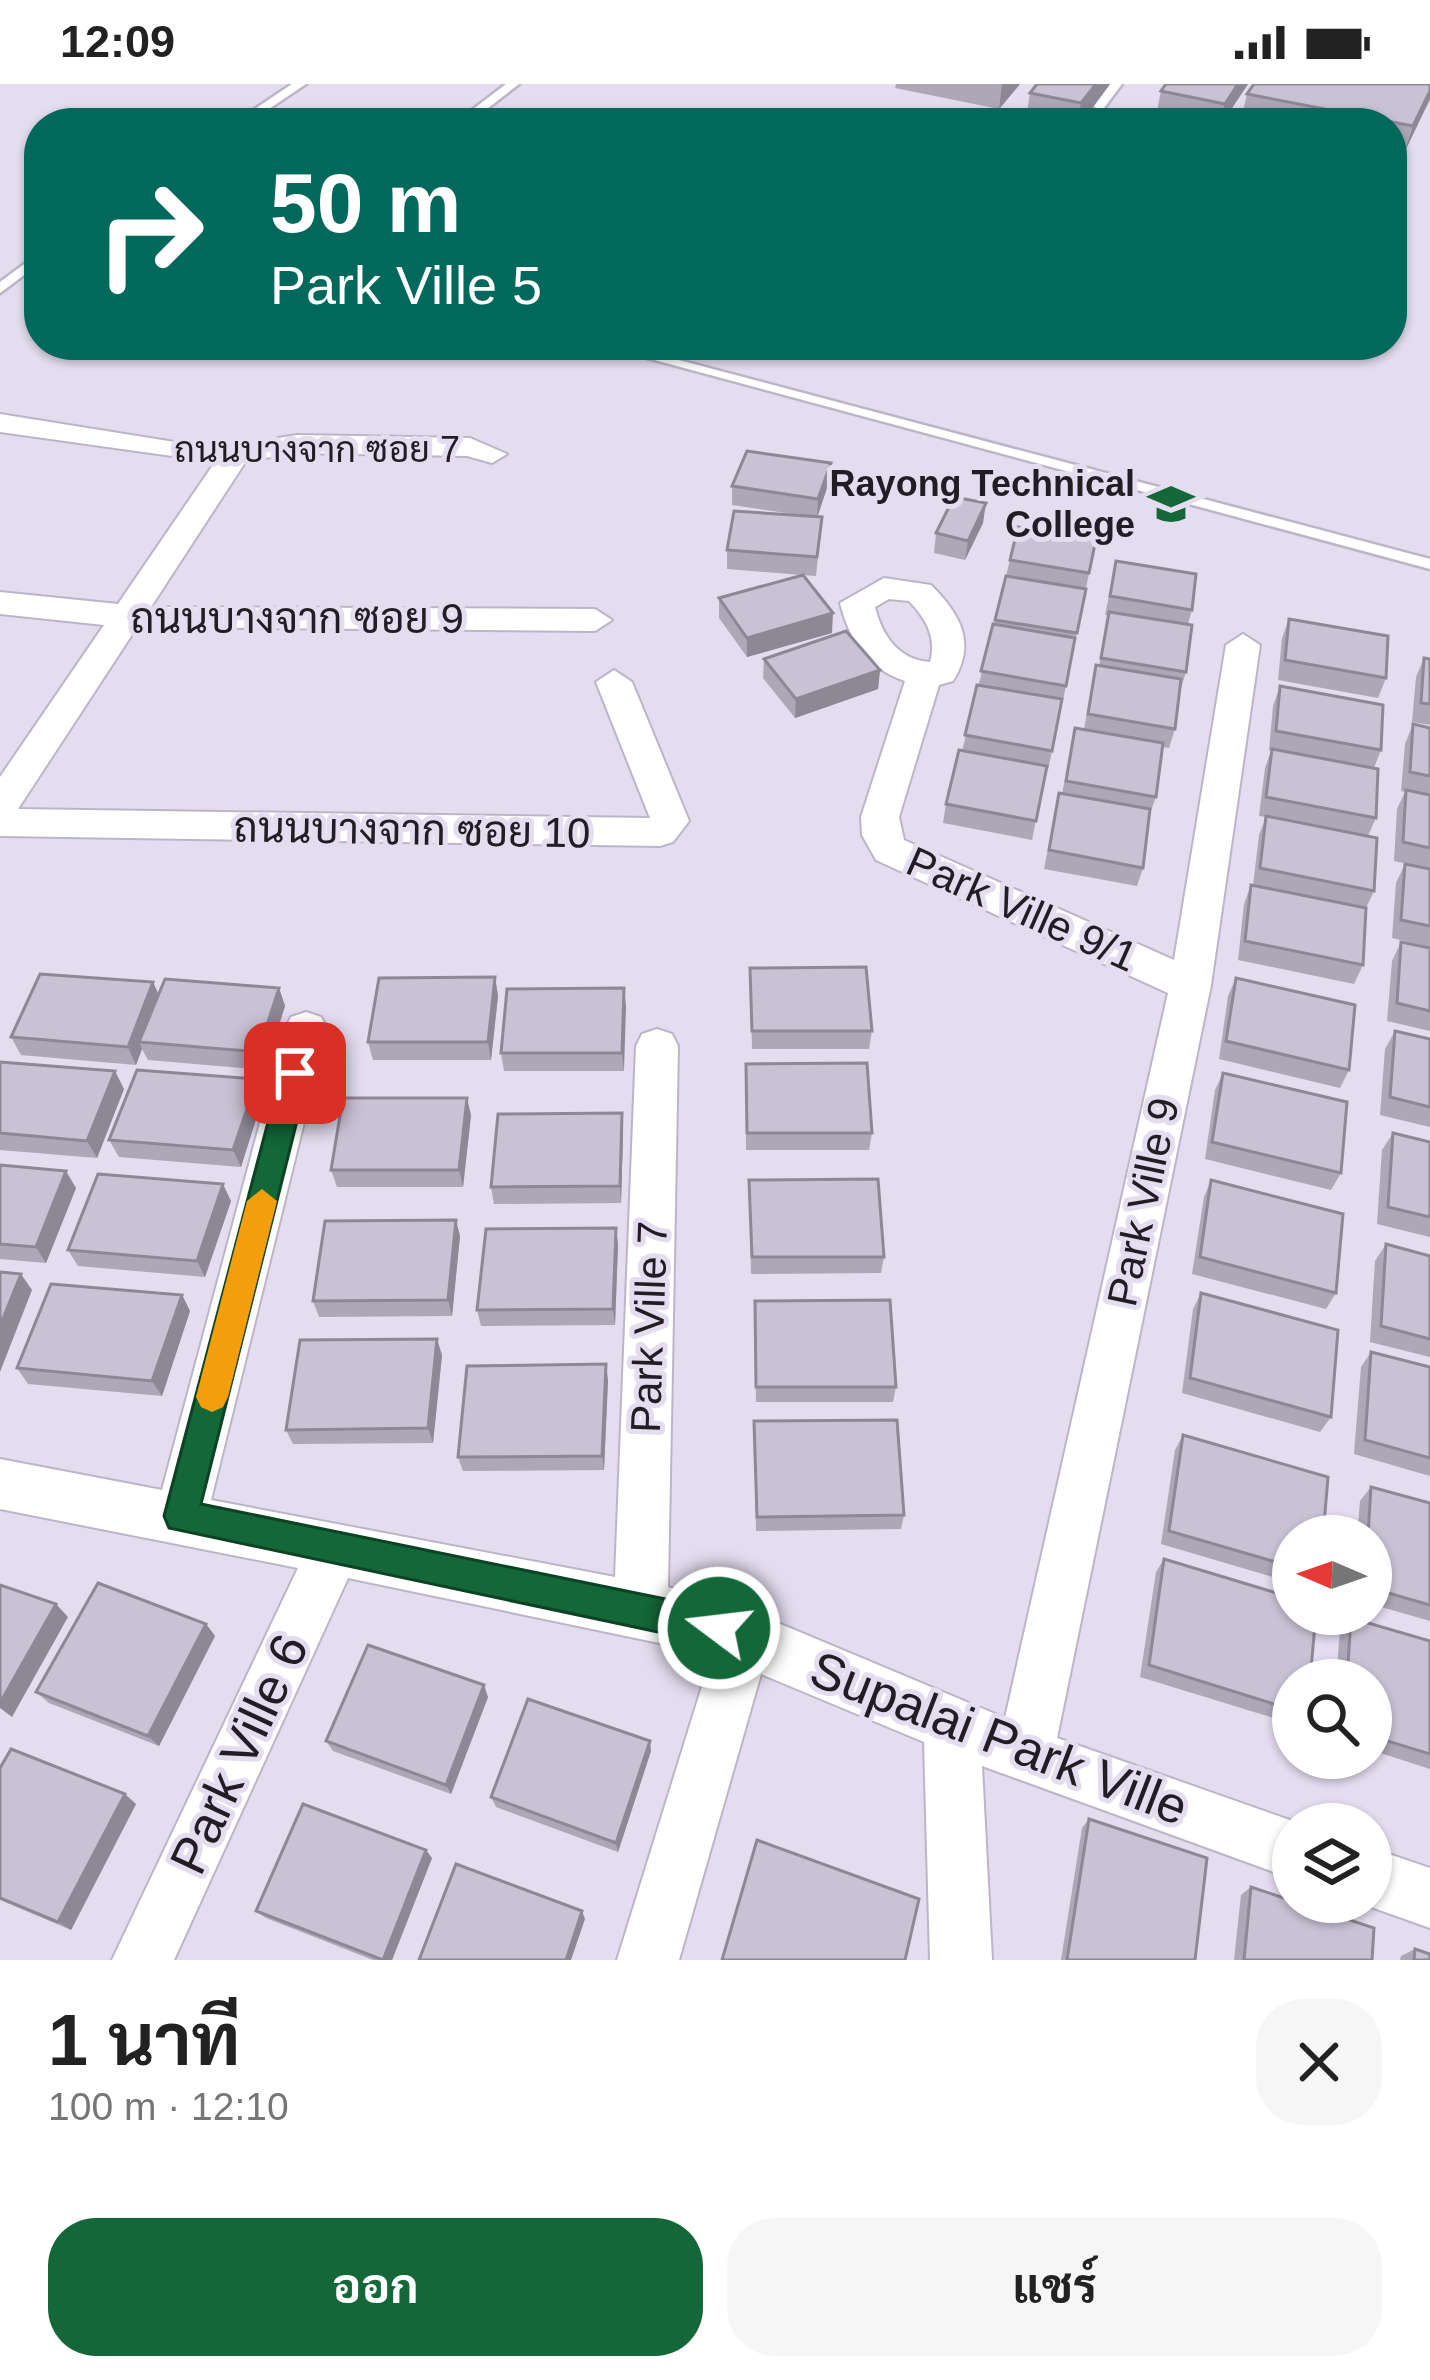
<!DOCTYPE html>
<html lang="th">
<head>
<meta charset="utf-8">
<style>
	:root { --surface:#fff; --page:#f6f6f6; --text:#222; --muted:#767676; --accent:#136738 }
	body { margin:0; font-family:Arial,Sarabun,sans-serif; background:var(--page); color:var(--text); height:100vh; display:flex; flex-direction:column; font-size:45px; white-space:nowrap }
	* { box-sizing:border-box; margin:0 }
	p { font-size:39px; color:var(--muted) }
	.icon { flex:none; width:66px; height:66px; fill:none; stroke:currentColor; stroke-width:2; stroke-linecap:round; stroke-linejoin:round }
	.map { position:relative; height:1876px; overflow:hidden }
	.drawer { display:flex; flex-direction:column; background:var(--surface); flex:1 }
	.drawer>* { flex:none }
	.hud { position:absolute; left:24px; top:24px; width:1383px; height:252px; border-radius:48px; box-shadow:0 3px 9px #0004; background:#00695c; color:#fff; overflow:hidden }
	.needle { width:78px; rotate:272deg }
	.tools { position:absolute; left:1272px; top:1431px; display:grid; gap:24px }
	.tools a { display:grid; place-items:center; width:120px; height:120px; border-radius:50%; background:var(--surface); box-shadow:0 3px 9px #0004; font-size:60px }
	.pin { position:absolute; display:grid; place-items:center; width:102px; height:102px; color:#fff; margin:-51px; border-radius:24px; box-shadow:0 6px 18px #0006 }
	.me { position:absolute; width:132px; margin:-66px; rotate:285deg; stroke-linejoin:round; filter:drop-shadow(0 0 9px #0008) }
	.turn { display:flex; align-items:center; gap:42px; height:252px; padding:0 48px; font-size:54px }
	.turn .icon { width:156px; height:156px; stroke-width:2.5 }
	.turn b { display:block; font-size:84px; line-height:102px }
	.round { display:grid; place-items:center; flex:none; width:126px; height:126px; border-radius:48px; background:var(--page) }
	.headline { display:flex; align-items:center; justify-content:space-between; height:204px; padding:0 48px }
	h1 { font-size:72px; font-weight:700; line-height:90px }
	.cta { display:flex; gap:24px; margin-top:auto; padding:24px 48px }
	.cta a { flex:1; height:138px; border-radius:48px; background:var(--accent); color:#fff; font-size:48px; font-weight:700; line-height:138px; text-align:center }
	.cta a+a { background:var(--page); color:var(--text) }
	.status { display:flex; justify-content:space-between; align-items:center; height:84px; padding:0 60px; background:var(--surface); direction:ltr }
	.status svg { height:33px; fill:currentColor }
	.map>svg:first-child { display:block }
</style>
</head>
<body>
<div class="status"><b>12:09</b><svg viewBox="0 0 49 12"><path d="M0 12V9h3v3zM5 12V6h3v6zM10 12V3h3v9zM15 12V0h3v12zM26 1h20v11H26zM47 4h2v5h-2z"/></svg></div>
<div class="map">
<svg width="1430" height="1876" viewBox="0 0 1430 1876">
	<rect width="100%" height="100%" fill="#e4dcef"/>
	<g fill="none" stroke-linecap="round" stroke-linejoin="round">
		<g stroke="#bcb5c7" stroke-width="5">
			<g id="lane">
				<polygon points="292,0 306,0 248,39 234,39"/>
				<polygon points="506,0 519,0 469,39 455,39"/>
				<polygon points="1110,0 1122,0 1104,24 1096,24 1094,22"/>
				<polygon points="39,169 39,180 0,209 0,198"/>
				<polygon points="599,261 622,261 1430,475 1430,485"/>
			</g>
		</g>
		<g stroke="#bcb5c7" stroke-width="4">
			<g id="street">
				<polygon points="0,330 181,359 236,361 297,351 470,354 507,370 492,379 467,372 297,369 246,377 151,523 595,525 612,536 595,547 137,543 18,725 650,734 596,598 614,586 632,598 689,737 673,758 660,762 0,752 0,693 104,541 0,530 0,508 118,520 215,378 0,348"/>
				<path d="M884,494L931,501C960,530 977,559 953,597L939,601L899,733L904,756L1174,876L1226,561L1243,550L1260,561L1211,901L1057,1654L1301,1740H1293V1795L982,1682L992,1876H930L924,1658L761,1590L679,1876H617L712,1570L348,1494L174,1876H112L298,1484L0,1425V1375L162,1406L285,945L291,933L306,928L321,933L327,945L211,1416L615,1493L636,962L642,950L657,945L672,950L678,962L668,1503L745,1525L1005,1634L1168,909L876,776L862,751L861,733L905,597C868,585 849,555 840,519ZM889,515L909,517C926,535 937,553 930,578C899,576 882,552 875,523Z"/>
				<polygon points="1371,1764 1430,1784 1430,1844 1357,1818 1371,1818"/>
			</g>
		</g>
		<use href="#lane" fill="#fff" fill-rule="evenodd"/>
		<use href="#street" fill="#fff" fill-rule="evenodd"/>
	</g>
	<g fill="#ada7b7">
		<polygon points="896,0 1020,0 999,25 895,4"/>
		<polygon points="1037,0 1110,0 1081,39 1050,39 1026,34 1030,9"/>
		<polygon points="1248,0 1222,39 1191,39 1156,32 1161,7"/>
		<polygon points="1430,0 1430,15 1405,67 1392,65 1392,39 1262,39 1241,35 1247,10"/>
		<polygon points="831,379 829,398 817,433 822,433 816,492 804,491 832,549 747,573 719,534 719,514 802,491 727,485 727,466 806,432 732,421 732,402"/>
		<polygon points="983,439 965,476 934,469 936,449"/>
		<polygon points="1096,455 1066,602 1048,686 1046,686 1032,756 943,739 946,720 962,667 1010,476"/>
		<polygon points="1116,477 1192,526 1188,540 1186,588 1180,607 1175,645 1169,664 1163,663 1156,713 1149,732 1143,784 1137,802 1044,785 1055,728 1062,710 1075,644 1084,645 1092,600 1096,581 1099,582 1108,531 1105,531"/>
		<polygon points="1289,535 1386,594 1378,614 1278,596 1282,554"/>
		<polygon points="1424,574 1430,575 1430,641 1412,638 1416,593"/>
		<polygon points="764,575 880,586 878,605 795,634 763,594"/>
		<polygon points="1280,602 1381,666 1374,684 1376,734 1368,752 1374,807 1366,824 1363,881 1354,900 1238,876 1244,820 1251,801 1253,802 1259,751 1266,733 1259,732 1265,684 1271,667 1269,666 1273,622"/>
		<polygon points="1413,640 1430,644 1430,785 1394,777 1397,725 1405,708 1401,707 1405,660"/>
		<polygon points="1405,780 1430,785 1430,863 1392,854 1396,799"/>
		<polygon points="1401,858 1430,864 1430,947 1387,937 1392,877"/>
		<polygon points="750,884 872,947 869,965 752,965"/>
		<polygon points="495,893 498,912 491,976 373,976 368,958"/>
		<polygon points="1236,894 1349,986 1340,1004 1219,975 1228,912"/>
		<polygon points="153,898 159,911 279,904 285,922 265,986 148,976 142,965 136,981 21,971 11,953"/>
		<polygon points="624,904 624,987 504,987 501,969"/>
		<polygon points="1395,947 1430,955 1430,1043 1380,1031 1385,965"/>
		<polygon points="0,978 124,1005 97,1074 0,1066"/>
		<polygon points="746,980 872,1049 869,1066 746,1066"/>
		<polygon points="1223,989 1341,1089 1331,1106 1205,1075 1215,1006"/>
		<polygon points="257,995 263,1013 241,1083 119,1073 109,1056"/>
		<polygon points="471,1031 463,1103 337,1103 331,1086"/>
		<polygon points="623,1047 621,1119 494,1120 491,1103"/>
		<polygon points="1393,1049 1430,1058 1430,1153 1377,1140 1382,1066"/>
		<polygon points="0,1081 76,1104 46,1179 0,1175"/>
		<polygon points="749,1096 884,1173 881,1189 751,1190"/>
		<polygon points="1211,1096 1336,1209 1326,1225 1192,1190 1204,1113"/>
		<polygon points="231,1117 205,1193 78,1182 68,1166"/>
		<polygon points="616,1144 618,1161 615,1241 481,1242 477,1226"/>
		<polygon points="460,1152 452,1232 319,1233 313,1217"/>
		<polygon points="1386,1160 1430,1172 1430,1273 1370,1258 1375,1177"/>
		<polygon points="1201,1209 1331,1333 1320,1348 1182,1309 1193,1225"/>
		<polygon points="182,1211 190,1227 162,1312 28,1300 17,1284"/>
		<polygon points="755,1217 896,1303 893,1318 756,1318"/>
		<polygon points="1371,1268 1430,1283 1430,1392 1354,1370 1361,1283"/>
		<polygon points="442,1271 433,1359 293,1360 286,1346"/>
		<polygon points="608,1296 604,1386 463,1387 458,1373"/>
		<polygon points="754,1337 904,1431 901,1445 756,1447"/>
		<polygon points="1183,1351 1293,1452 1293,1499 1161,1460 1175,1366"/>
		<polygon points="1371,1403 1430,1419 1430,1537 1371,1520 1371,1452 1357,1452 1360,1417"/>
		<polygon points="1164,1475 1293,1596 1293,1640 1140,1593 1156,1488"/>
		<polygon points="1351,1534 1430,1557 1430,1685 1371,1666 1371,1596 1336,1596 1340,1546"/>
		<polygon points="206,1540 215,1552 159,1662 49,1619 36,1608"/>
		<polygon points="488,1613 451,1710 333,1667 326,1657"/>
		<polygon points="651,1667 618,1768 496,1723 491,1713"/>
		<polygon points="0,1684 136,1720 71,1846 0,1816"/>
		<polygon points="1089,1735 1195,1876 1061,1876 1082,1744"/>
		<polygon points="432,1774 392,1876 373,1876 266,1834 256,1827"/>
		<polygon points="1251,1803 1372,1876 1234,1876 1241,1811"/>
		<polygon points="1415,1865 1430,1876 1400,1876 1401,1872"/>
	</g>
	<g fill="#8d8895">
		<polygon points="1002,0 1020,0 999,25"/>
		<polygon points="1096,0 1110,0 1081,39 1077,39 1081,19"/>
		<polygon points="1238,0 1248,0 1222,39 1220,39 1225,20"/>
		<polygon points="1430,7 1430,15 1405,67 1413,42"/>
		<polygon points="831,379 829,398 817,434 818,415"/>
		<polygon points="986,419 983,439 965,476 968,457"/>
		<polygon points="833,529 832,549 747,573 747,554"/>
		<polygon points="880,586 878,605 795,634 796,615"/>
		<polygon points="495,893 498,912 491,976 488,958"/>
		<polygon points="153,898 161,917 139,958 142,965 136,981 128,963"/>
		<polygon points="279,904 285,922 265,986 258,968"/>
		<polygon points="624,904 626,922 624,987 622,969"/>
		<polygon points="115,987 124,1005 97,1074 87,1057"/>
		<polygon points="257,995 263,1013 241,1083 233,1066"/>
		<polygon points="467,1014 471,1031 463,1103 459,1086"/>
		<polygon points="622,1029 623,1047 621,1119 620,1102"/>
		<polygon points="66,1087 76,1104 46,1179 36,1163"/>
		<polygon points="223,1100 231,1117 205,1193 197,1177"/>
		<polygon points="456,1136 460,1152 452,1232 448,1216"/>
		<polygon points="616,1144 618,1161 615,1241 613,1225"/>
		<polygon points="21,1190 32,1206 0,1288 0,1242"/>
		<polygon points="182,1211 190,1227 162,1312 152,1297"/>
		<polygon points="437,1255 442,1271 433,1359 428,1344"/>
		<polygon points="606,1280 608,1296 604,1386 602,1372"/>
		<polygon points="56,1520 68,1533 12,1633 0,1624 0,1619"/>
		<polygon points="206,1540 215,1552 159,1662 148,1652"/>
		<polygon points="484,1601 488,1613 451,1710 446,1701"/>
		<polygon points="650,1657 651,1667 618,1768 616,1759"/>
		<polygon points="125,1710 136,1720 71,1846 58,1838"/>
		<polygon points="426,1766 432,1774 392,1876 383,1876"/>
		<polygon points="582,1827 585,1835 571,1876 566,1876"/>
	</g>
	<g fill="#c9c2d5" stroke="#8d8895" stroke-width="3">
		<polygon points="1037,0 1096,0 1081,19 1030,9"/>
		<polygon points="1166,0 1238,0 1225,20 1161,7"/>
		<polygon points="1254,0 1430,0 1430,7 1413,42 1247,10"/>
		<polygon points="747,367 831,379 818,415 732,402"/>
		<polygon points="954,413 986,419 968,457 936,449"/>
		<polygon points="734,427 822,433 817,473 727,466"/>
		<polygon points="1018,443 1096,455 1089,489 1010,476"/>
		<polygon points="1116,477 1196,490 1192,526 1110,512"/>
		<polygon points="803,491 833,529 747,554 719,514"/>
		<polygon points="1006,492 1086,505 1077,549 995,536"/>
		<polygon points="1109,528 1192,541 1186,588 1101,574"/>
		<polygon points="1289,535 1388,552 1386,594 1285,576"/>
		<polygon points="993,540 1075,554 1066,602 981,587"/>
		<polygon points="846,547 880,586 796,615 764,575"/>
		<polygon points="1424,574 1430,575 1430,620 1421,619"/>
		<polygon points="1096,581 1181,595 1175,645 1088,630"/>
		<polygon points="977,601 1062,615 1052,667 965,651"/>
		<polygon points="1280,602 1383,621 1381,666 1276,647"/>
		<polygon points="1413,640 1430,644 1430,692 1410,688"/>
		<polygon points="1075,644 1163,659 1156,713 1066,697"/>
		<polygon points="1272,665 1378,685 1376,734 1266,713"/>
		<polygon points="959,666 1047,682 1036,737 946,720"/>
		<polygon points="1406,706 1430,711 1430,764 1403,758"/>
		<polygon points="1059,709 1150,725 1143,784 1049,766"/>
		<polygon points="1266,732 1377,754 1374,807 1260,784"/>
		<polygon points="1405,780 1430,785 1430,842 1401,836"/>
		<polygon points="1251,801 1366,824 1363,881 1245,857"/>
		<polygon points="1401,858 1430,864 1430,927 1397,919"/>
		<polygon points="866,883 872,947 752,947 750,884"/>
		<polygon points="40,890 153,898 128,963 11,953"/>
		<polygon points="495,893 488,958 368,958 379,894"/>
		<polygon points="1236,894 1355,921 1349,986 1226,957"/>
		<polygon points="165,895 279,904 258,968 139,958"/>
		<polygon points="624,904 622,969 501,969 507,905"/>
		<polygon points="1395,947 1430,955 1430,1023 1390,1013"/>
		<polygon points="0,978 115,987 87,1057 0,1049"/>
		<polygon points="867,979 872,1049 747,1049 746,980"/>
		<polygon points="137,986 257,995 233,1066 109,1056"/>
		<polygon points="1223,989 1347,1018 1341,1089 1212,1058"/>
		<polygon points="343,1014 467,1014 459,1086 331,1086"/>
		<polygon points="622,1029 620,1102 491,1103 498,1030"/>
		<polygon points="1393,1049 1430,1058 1430,1133 1388,1123"/>
		<polygon points="0,1081 66,1087 36,1163 0,1160"/>
		<polygon points="98,1090 223,1100 197,1177 68,1166"/>
		<polygon points="878,1095 884,1173 752,1173 749,1096"/>
		<polygon points="1211,1096 1343,1130 1336,1209 1200,1173"/>
		<polygon points="456,1136 448,1216 313,1217 325,1137"/>
		<polygon points="616,1144 613,1225 477,1226 486,1145"/>
		<polygon points="1386,1160 1430,1172 1430,1255 1381,1242"/>
		<polygon points="0,1188 21,1190 0,1242"/>
		<polygon points="51,1200 182,1211 152,1297 17,1284"/>
		<polygon points="1201,1209 1338,1246 1331,1333 1190,1294"/>
		<polygon points="890,1216 896,1303 756,1303 755,1217"/>
		<polygon points="437,1255 428,1344 286,1346 300,1256"/>
		<polygon points="1371,1268 1430,1283 1430,1374 1365,1356"/>
		<polygon points="606,1280 602,1372 458,1373 467,1282"/>
		<polygon points="897,1336 904,1431 757,1433 754,1337"/>
		<polygon points="1183,1351 1328,1393 1323,1452 1293,1452 1293,1483 1169,1447"/>
		<polygon points="1371,1403 1430,1419 1430,1521 1371,1504 1371,1452 1368,1452"/>
		<polygon points="1164,1475 1293,1514 1293,1530 1316,1530 1310,1596 1293,1596 1293,1626 1149,1581"/>
		<polygon points="98,1499 206,1540 148,1652 36,1608"/>
		<polygon points="0,1501 56,1520 0,1619"/>
		<polygon points="1351,1534 1430,1557 1430,1670 1371,1652 1371,1596 1347,1596"/>
		<polygon points="368,1561 484,1601 446,1701 326,1657"/>
		<polygon points="528,1615 650,1657 616,1759 491,1713"/>
		<polygon points="11,1665 125,1710 58,1838 0,1814 0,1684"/>
		<polygon points="303,1720 426,1766 383,1876 256,1827"/>
		<polygon points="1089,1735 1207,1774 1195,1876 1067,1876"/>
		<polygon points="757,1756 919,1815 905,1876 722,1876"/>
		<polygon points="456,1780 582,1827 566,1876 419,1876"/>
		<polygon points="1251,1803 1374,1844 1372,1876 1244,1876"/>
		<polygon points="1415,1865 1430,1870 1430,1876 1414,1876"/>
	</g>
	<polygon fill="#136738" stroke="#0c4324" stroke-width="3" points="295,978 309,989 201,1420 719,1526 732,1531 737,1544 732,1556 719,1561 169,1444 164,1432 281,989"/>
	<polygon fill="#f59e0b" points="262,1105 277,1117 228,1313 223,1323 212,1328 201,1323 196,1313 247,1117"/>
	<defs>
		<g id="university-bare" transform="scale(3.6)"><path d="M0-5L7-2L0 1L-7-2ZM-4 1L0 2.5L4 1V4Q0 6-4 4Z" fill="#136738" stroke="#e4dcef" stroke-width="2.5" paint-order="stroke"/></g>
	</defs>
	<g fill-rule="evenodd">
		<use href="#university-bare" x="1171" y="420"/>
	</g>
	<g text-anchor="middle" dominant-baseline="central" stroke-width="10" stroke-linejoin="round" paint-order="stroke">
		<g font-size="36" fill="#201e24" stroke="#e4dcef">
			<text x="317" y="365">ถนนบางจาก ซอย 7</text>
		</g>
		<g font-size="36" font-weight="bold" fill="#201e24" stroke="#e4dcef" text-anchor="end">
			<text x="1135" y="399">Rayong Technical<tspan x="1135" dy="41">College</tspan></text>
		</g>
		<g font-size="42" fill="#201e24" stroke="#e4dcef">
			<text x="297" y="534">ถนนบางจาก ซอย 9</text>
			<text transform="translate(412 746) rotate(1)">ถนนบางจาก ซอย 10</text>
			<text transform="translate(1022 825) rotate(24)">Park Ville 9/1</text>
			<text transform="translate(1143 1118) rotate(-78)">Park Ville 9</text>
			<text transform="translate(649 1243) rotate(-88)">Park Ville 7</text>
		</g>
		<g font-size="51" fill="#201e24" stroke="#e4dcef">
			<text transform="translate(999 1654) rotate(21)">Supalai Park Ville</text>
			<text transform="translate(239 1670) rotate(-65)">Park Ville 6</text>
		</g>
	</g>
</svg>
<div class="tools">
<a><svg class="needle" viewBox="-14 -14 28 28"><path d="M0-13l5 13h-10z" fill="#e53935"/><path d="M0 13l5-13h-10z" fill="#767676"/></svg></a>
<a><svg class="icon" aria-label="search" viewBox="0 0 24 24"><circle cx="10" cy="10" r="6"/><path d="M15 15l6 6"/></svg></a>
<a><svg class="icon" aria-label="layers" viewBox="0 0 24 24"><path d="M12 4l9 5-9 5-9-5zM3 14l9 5 9-5"/></svg></a>
</div>
<div class="pin" style="left:295px;top:989px;background:#d93025"><svg class="icon" aria-label="arrive" viewBox="0 0 24 24"><path d="M6 21V4h12l-3 4 3 4H6"/></svg></div>
<svg class="me" style="left:719px;top:1544px" viewBox="-20 -20 40 40"><circle r="17" fill="#136738" stroke="#fff" stroke-width="3"/><path d="M0-11L8 9 0 5-8 9z" fill="#fff"/></svg>
<div class="hud">
<div class="turn"><svg class="icon" aria-label="right" viewBox="0 0 24 24"><path d="M7 20v-9h11M14 6l5 5-5 5"/></svg><div><b>50 m</b>Park Ville 5</div></div>
</div>
</div>
<section class="drawer">
<div class="headline"><div><h1>1 นาที</h1><p>100 m · 12:10</p></div><a class="round"><svg class="icon" aria-label="close" viewBox="0 0 24 24"><path d="M6 6l12 12M18 6L6 18"/></svg></a></div>
<div class="cta"><a>ออก</a><a>แชร์</a></div>
</section>
</body>
</html>
